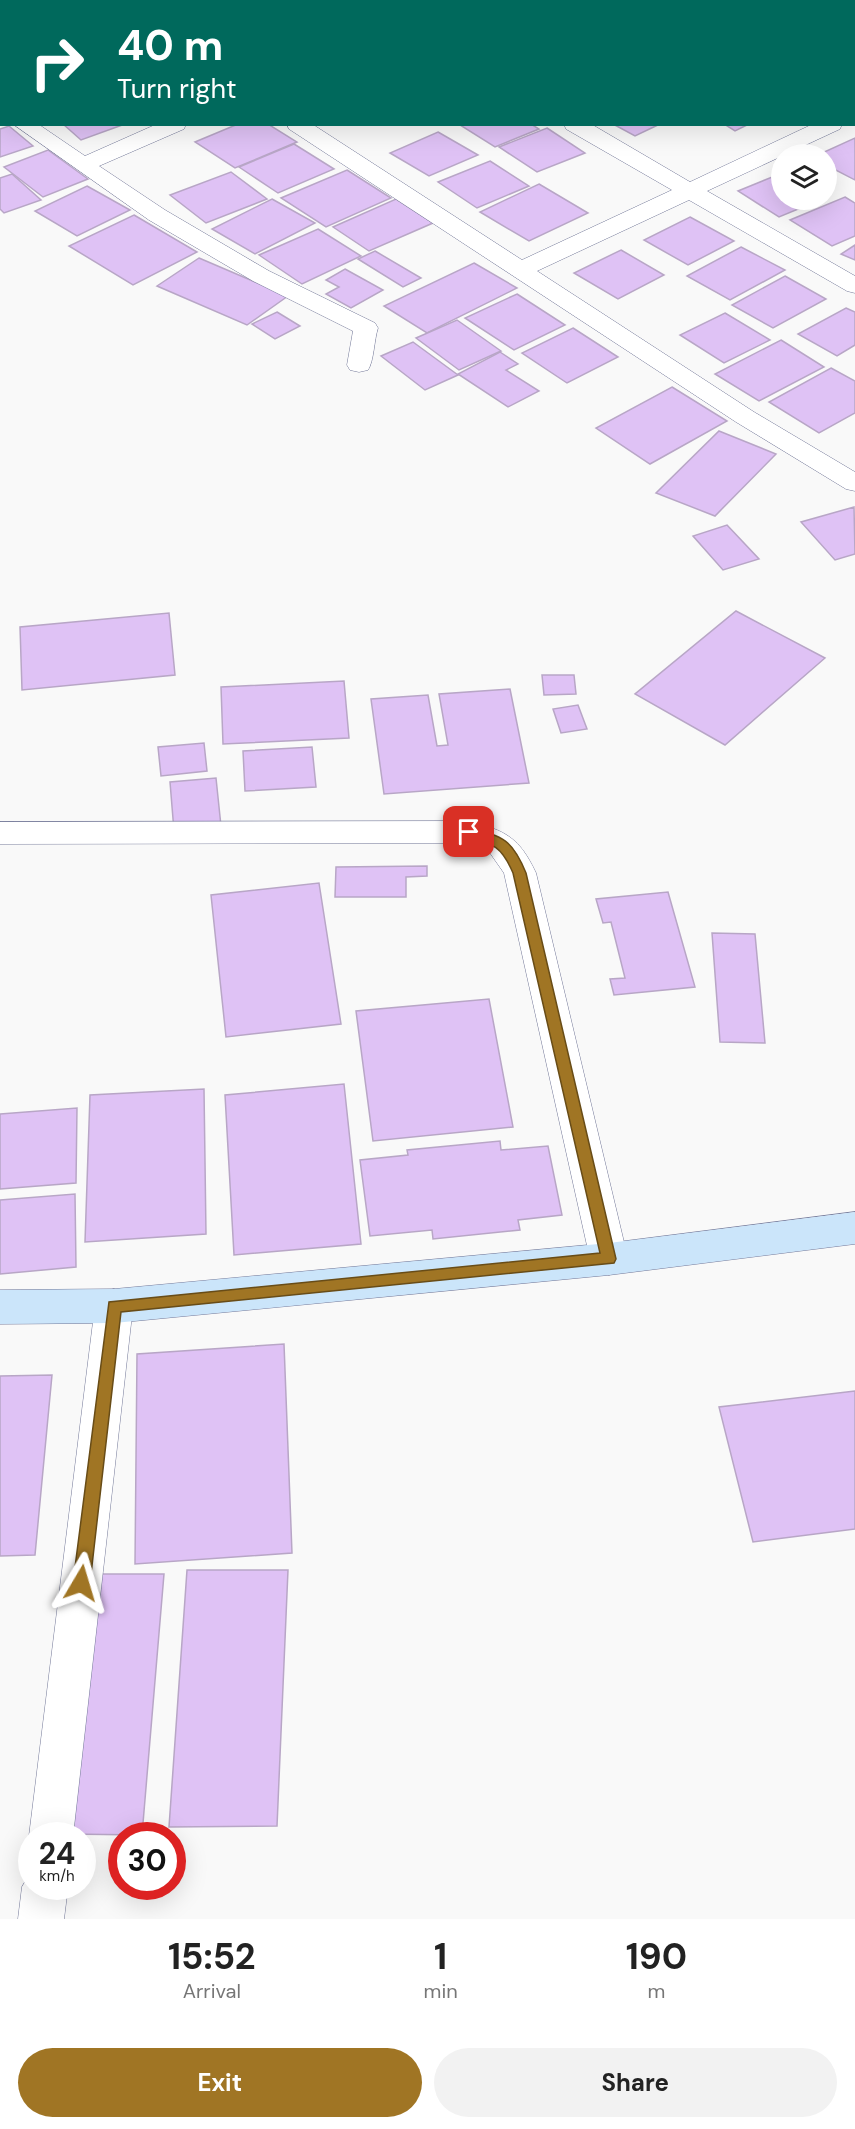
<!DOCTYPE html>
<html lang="en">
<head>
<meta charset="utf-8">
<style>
	:root { --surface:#fff; --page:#f2f2f2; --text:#222; --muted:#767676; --accent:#a07524 }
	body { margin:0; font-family:"DM Sans",sans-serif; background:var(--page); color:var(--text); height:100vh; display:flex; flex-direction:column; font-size:22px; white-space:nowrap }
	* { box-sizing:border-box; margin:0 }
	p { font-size:20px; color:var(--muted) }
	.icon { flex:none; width:33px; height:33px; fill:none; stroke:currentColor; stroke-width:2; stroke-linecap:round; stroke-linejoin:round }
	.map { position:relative; height:1919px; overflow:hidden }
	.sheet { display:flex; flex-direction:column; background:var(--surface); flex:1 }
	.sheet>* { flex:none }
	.guide { position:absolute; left:0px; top:0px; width:855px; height:126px; box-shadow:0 6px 24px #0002; background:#00695c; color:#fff; overflow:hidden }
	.fabs { position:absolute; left:771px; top:144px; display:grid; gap:12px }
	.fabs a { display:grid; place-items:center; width:66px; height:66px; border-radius:50%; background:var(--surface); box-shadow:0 6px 24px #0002; font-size:30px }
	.speed { position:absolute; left:18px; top:1822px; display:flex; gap:12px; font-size:30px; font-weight:700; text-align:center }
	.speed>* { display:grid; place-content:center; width:78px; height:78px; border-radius:50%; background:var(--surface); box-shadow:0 6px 24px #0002; line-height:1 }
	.speed small { font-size:15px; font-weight:400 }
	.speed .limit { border:9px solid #d22; background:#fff; color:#111 }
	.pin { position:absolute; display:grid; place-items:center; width:51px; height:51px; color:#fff; margin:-26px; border-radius:12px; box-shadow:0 3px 9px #0006 }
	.me { position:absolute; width:66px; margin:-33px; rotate:7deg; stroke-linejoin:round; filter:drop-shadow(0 0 4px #0008) }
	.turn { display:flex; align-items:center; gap:21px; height:126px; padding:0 18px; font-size:27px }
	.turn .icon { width:78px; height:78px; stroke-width:2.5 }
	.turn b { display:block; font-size:42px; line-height:51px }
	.eta { display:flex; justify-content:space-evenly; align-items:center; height:102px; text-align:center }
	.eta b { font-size:36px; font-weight:700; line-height:42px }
	.action { display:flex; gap:12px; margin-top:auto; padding:12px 18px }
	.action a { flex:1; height:69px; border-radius:36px; background:var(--accent); color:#fff; font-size:24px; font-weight:700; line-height:69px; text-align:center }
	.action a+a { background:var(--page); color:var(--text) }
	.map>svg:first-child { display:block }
</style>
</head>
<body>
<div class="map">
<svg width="855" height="1919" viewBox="0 0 855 1919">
	<rect width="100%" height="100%" fill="#f9f9f9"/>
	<g fill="#dfc2f5" stroke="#b8a6c6" stroke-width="1.5">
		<polygon points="0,0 62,0 2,2 2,12"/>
		<polygon points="178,0 237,0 239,2 174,2"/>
		<polygon points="278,0 327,0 330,2 274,2"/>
		<polygon points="63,124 125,124 81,140"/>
		<polygon points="238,124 268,124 297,142 235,168 195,142"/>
		<polygon points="531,124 539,129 495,147 460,125"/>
		<polygon points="613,124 660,124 635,136"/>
		<polygon points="724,124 749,124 735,131"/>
		<polygon points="9,126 33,146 0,157 0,129"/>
		<polygon points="547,128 585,153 537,172 499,147"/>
		<polygon points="438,132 478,155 429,176 390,153"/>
		<polygon points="855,138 855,180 826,165 826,154 820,154"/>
		<polygon points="294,144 334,169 278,193 239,167"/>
		<polygon points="48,150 88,179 43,197 4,167"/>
		<polygon points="490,161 529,186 477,208 438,182"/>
		<polygon points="347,170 391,198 326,227 281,198"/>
		<polygon points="231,172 267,199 206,223 170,195"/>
		<polygon points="782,173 782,200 820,200 779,217 738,191"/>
		<polygon points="12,174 41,200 4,213 0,209 0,178"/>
		<polygon points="539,184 588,213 529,241 480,212"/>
		<polygon points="87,186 130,210 77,236 35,211"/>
		<polygon points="845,197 855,203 855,236 832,246 790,220"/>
		<polygon points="272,199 315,223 255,254 212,229"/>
		<polygon points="396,199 433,223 369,251 333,227"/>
		<polygon points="134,215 197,252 133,285 69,246"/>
		<polygon points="690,217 734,241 688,265 644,240"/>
		<polygon points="318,229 361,256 302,284 259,255"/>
		<polygon points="855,245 855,260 841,254"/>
		<polygon points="741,247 785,270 730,300 687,276"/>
		<polygon points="621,250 664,275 618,299 574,273"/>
		<polygon points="375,251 421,278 403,287 358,259"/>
		<polygon points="199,258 288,296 247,325 157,286"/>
		<polygon points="474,263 517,288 427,333 384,306"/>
		<polygon points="345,269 383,290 351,308 326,294 339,287 326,280"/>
		<polygon points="785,276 826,299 773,328 732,305"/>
		<polygon points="517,294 565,325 514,350 465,318"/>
		<polygon points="846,308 855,312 855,345 837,356 798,334"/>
		<polygon points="277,312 300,326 275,339 252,324"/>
		<polygon points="725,313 770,340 724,363 680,335"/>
		<polygon points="457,320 501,351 459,370 416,338"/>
		<polygon points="573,328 618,357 567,383 522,353"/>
		<polygon points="781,340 824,367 759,401 715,374"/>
		<polygon points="413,342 458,375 425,390 381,356"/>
		<polygon points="500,352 518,364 506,370 539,391 508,407 458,374"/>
		<polygon points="831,368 855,381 855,413 819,433 769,402"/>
		<polygon points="672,387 727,421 650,464 596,428"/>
		<polygon points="719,431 776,454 715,516 656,493"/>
		<polygon points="854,507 855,554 835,560 801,522"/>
		<polygon points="727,525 759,559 723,570 693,536"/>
		<polygon points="736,611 825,658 725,745 635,694"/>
		<polygon points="169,613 175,675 22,690 20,627"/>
		<polygon points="542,675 574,675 576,694 544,695"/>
		<polygon points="344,681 349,738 223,744 221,687"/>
		<polygon points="510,689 529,783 384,794 371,699 428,695 437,746 448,745 439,694"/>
		<polygon points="578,705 587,729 561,733 553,709"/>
		<polygon points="204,743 207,771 161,776 158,747"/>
		<polygon points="312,747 316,787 245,791 243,751"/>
		<polygon points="216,778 221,826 174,831 170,782"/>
		<polygon points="427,866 427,876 406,877 406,897 335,897 336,867"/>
		<polygon points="319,883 341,1024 226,1037 211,895"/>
		<polygon points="668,892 695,987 614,995 610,979 625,978 611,922 603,923 596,899"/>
		<polygon points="712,933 755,934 765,1043 720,1042"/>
		<polygon points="489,999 513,1127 373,1141 356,1011"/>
		<polygon points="344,1084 361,1244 234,1255 225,1095"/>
		<polygon points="204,1089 206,1234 85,1242 90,1095"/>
		<polygon points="77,1108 76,1183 0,1189 0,1114"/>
		<polygon points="500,1141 501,1150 548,1146 562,1215 518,1220 520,1230 433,1239 432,1230 370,1236 360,1160 408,1155 407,1150"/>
		<polygon points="75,1194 76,1267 0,1274 0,1200"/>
		<polygon points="284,1344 292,1553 135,1564 137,1354"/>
		<polygon points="52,1375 35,1555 0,1556 0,1376"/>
		<polygon points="855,1391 855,1529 753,1542 719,1407"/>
		<polygon points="187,1570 288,1570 277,1826 169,1827"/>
		<polygon points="93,1574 164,1574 142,1835 66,1834"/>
	</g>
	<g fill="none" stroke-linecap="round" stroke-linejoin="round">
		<g stroke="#737898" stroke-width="1">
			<g id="minor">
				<polygon points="95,0 117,0 118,2 96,2"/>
				<polygon points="349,0 371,0 372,2 350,2"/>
				<polygon points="614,0 636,0 637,2 615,2"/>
				<rect x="0" y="102" width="2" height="13"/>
				<rect x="854" y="104" width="1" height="13"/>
				<path d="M13,124H38L85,156L157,124H186L184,129L99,166L165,210L269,271L375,323L378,328C374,340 374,361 368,370L359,372L350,370L347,365L353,331L253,281L149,220Z"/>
				<polygon points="287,124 312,124 522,260 672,190 566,129 564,124 591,124 690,182 813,124 842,124 840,129 707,191 855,276 855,293 847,291 689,200 537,271 754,412 855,472 855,491 846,489 736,422 289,129"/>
				<path d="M469,821C506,831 519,837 536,873L628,1259L622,1270L609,1275L596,1270L590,1259L504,873L490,853L469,843L0,844V822Z"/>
				<polygon points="114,1289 127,1294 133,1306 73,1836 32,1836 32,1843 29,1836 95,1306 101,1294"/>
				<polygon points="32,1870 32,1887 68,1887 64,1919 18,1919 22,1887"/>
			</g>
		</g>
		<g stroke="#737898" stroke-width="1">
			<polygon id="secondary" points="855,1212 855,1244 609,1275 114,1323 0,1324 0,1290 114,1289 609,1243"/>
		</g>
		<use href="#minor" fill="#fff" fill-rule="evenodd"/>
		<use href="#secondary" fill="#cbe5fa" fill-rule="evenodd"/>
	</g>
	<path fill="#a07524" stroke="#684c17" stroke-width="1.5" d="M469,828C504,837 512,839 526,873L616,1259L614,1263L121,1312L90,1583L87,1588L81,1591L75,1588L73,1583L109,1302L600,1253L513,873C501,845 493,844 464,836L462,832L464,829Z"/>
</svg>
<div class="fabs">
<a><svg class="icon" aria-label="layers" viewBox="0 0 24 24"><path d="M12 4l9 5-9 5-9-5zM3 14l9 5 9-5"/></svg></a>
</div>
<div class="speed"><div>24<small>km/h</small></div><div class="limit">30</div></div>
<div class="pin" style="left:469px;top:832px;background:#d93025"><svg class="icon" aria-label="arrive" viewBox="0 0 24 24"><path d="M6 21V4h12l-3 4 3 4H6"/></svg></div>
<svg class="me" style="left:81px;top:1583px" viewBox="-20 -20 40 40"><path d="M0-17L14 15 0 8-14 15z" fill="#a07524" stroke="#fff" stroke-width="4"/></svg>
<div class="guide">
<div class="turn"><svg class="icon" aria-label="right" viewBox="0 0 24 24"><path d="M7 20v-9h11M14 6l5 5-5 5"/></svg><div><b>40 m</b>Turn right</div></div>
</div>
</div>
<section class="sheet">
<div class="eta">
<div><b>15:52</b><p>Arrival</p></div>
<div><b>1</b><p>min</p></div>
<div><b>190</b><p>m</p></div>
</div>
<div class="action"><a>Exit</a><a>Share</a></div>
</section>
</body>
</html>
